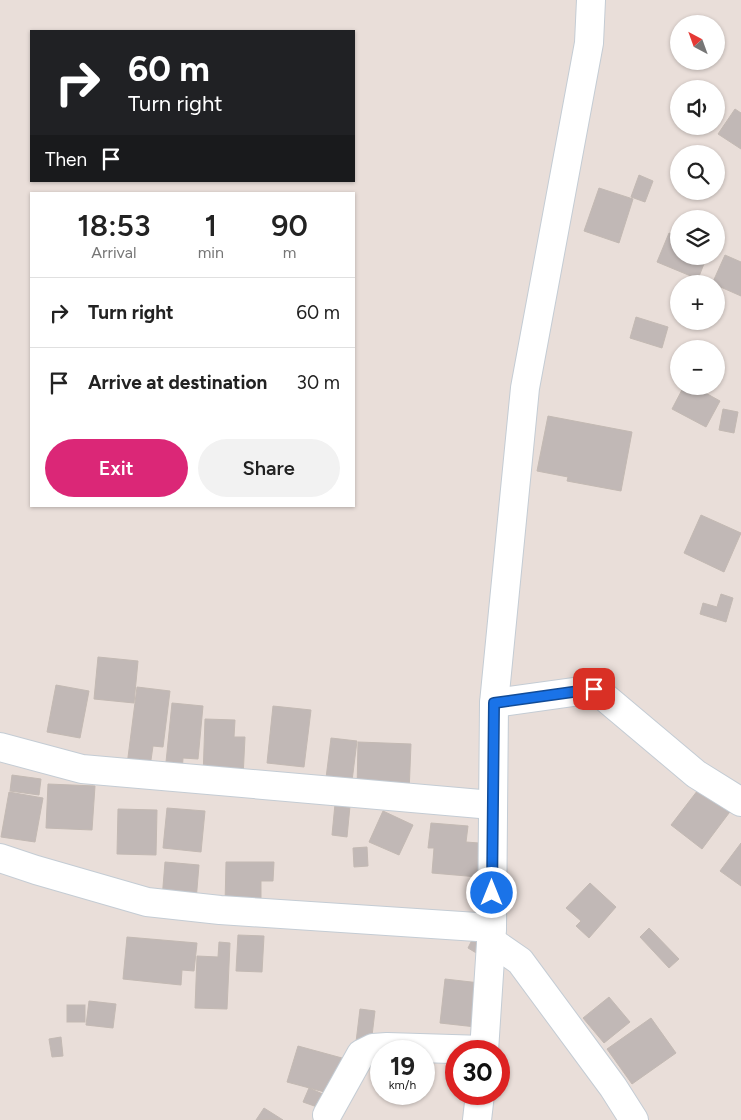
<!DOCTYPE html>
<html lang="en">
<head>
<meta charset="utf-8">
<style>
	:root { --surface:#fff; --page:#f2f2f2; --text:#222; --muted:#767676; --line:#e0e0e0; --accent:#db2777 }
	body { margin:0; font-family:Figtree,sans-serif; background:var(--page); color:var(--text); height:100vh; display:flex; flex-direction:column; font-size:19px; white-space:nowrap }
	* { box-sizing:border-box; margin:0 }
	p { font-size:16px; color:var(--muted) }
	.icon { flex:none; width:28px; height:28px; fill:none; stroke:currentColor; stroke-width:2; stroke-linecap:round; stroke-linejoin:round }
	.map { position:relative; flex:1; overflow:hidden }
	.sheet { position:absolute; left:30px; top:192px; width:325px; height:315px; display:flex; flex-direction:column; background:var(--surface); border-radius:0px; box-shadow:0 1px 4px #0004 }
	.sheet>* { flex:none }
	.banner { position:absolute; left:30px; top:30px; width:325px; height:152px; border-radius:0px; box-shadow:0 1px 4px #0004; background:#202124; color:#fff; overflow:hidden }
	.needle { width:32px; rotate:319deg }
	.fabs { position:absolute; left:670px; top:15px; display:grid; gap:10px }
	.fabs a { display:grid; place-items:center; width:55px; height:55px; border-radius:50%; background:var(--surface); box-shadow:0 1px 4px #0004; font-size:25px }
	.speed { position:absolute; left:370px; top:1040px; display:flex; gap:10px; font-size:25px; font-weight:700; text-align:center }
	.speed>* { display:grid; place-content:center; width:65px; height:65px; border-radius:50%; background:var(--surface); box-shadow:0 1px 4px #0004; line-height:1 }
	.speed small { font-size:12px; font-weight:400 }
	.speed .limit { border:8px solid #d22; background:#fff; color:#111 }
	.pin { position:absolute; display:grid; place-items:center; width:42px; height:42px; color:#fff; margin:-21px; border-radius:10px; box-shadow:0 2px 8px #0006 }
	.me { position:absolute; width:55px; margin:-28px; rotate:0deg; stroke-linejoin:round; filter:drop-shadow(0 0 4px #0008) }
	.turn { display:flex; align-items:center; gap:18px; height:105px; padding:0 15px; font-size:22px }
	.turn .icon { width:65px; height:65px; stroke-width:2.5 }
	.turn b { display:block; font-size:35px; line-height:42px }
	.then { display:flex; align-items:center; height:48px; padding:0 15px; background:#0003; gap:10px; font-size:19px }
	.eta { display:flex; justify-content:space-evenly; align-items:center; height:85px; text-align:center }
	.eta b { font-size:30px; font-weight:600; line-height:35px }
	.button { display:flex; gap:10px; margin-top:auto; padding:10px 15px }
	.button a { flex:1; height:58px; border-radius:30px; background:var(--accent); color:#fff; font-size:20px; font-weight:600; line-height:58px; text-align:center }
	.button a+a { background:var(--page); color:var(--text) }
	ul { padding:0; list-style:none }
	li { display:flex; align-items:center; gap:15px; height:70px; padding:0 15px; border-top:1px solid var(--line) }
	li div { flex:1 }
	li b { display:block; font-size:19px }
	li em { font-style:normal }
	.map>svg:first-child { display:block }
</style>
</head>
<body>
<div class="map">
<svg width="741" height="1120" viewBox="0 0 741 1120">
	<rect width="100%" height="100%" fill="#e9ded9"/>
	<g fill="#c1b8b6" stroke="#c3b9b3">
		<polygon points="735,109 741,113 741,149 718,134"/>
		<polygon points="639,175 653,181 645,202 631,197"/>
		<polygon points="599,188 633,199 619,243 584,231"/>
		<polygon points="669,233 679,237 679,256 707,256 698,279 657,262"/>
		<polygon points="725,255 741,262 741,296 716,285 716,284 712,284"/>
		<polygon points="636,317 668,327 662,348 630,338"/>
		<polygon points="684,386 693,386 720,401 706,427 672,409"/>
		<polygon points="723,409 738,412 734,433 719,430"/>
		<polygon points="548,416 632,432 621,491 567,481 568,477 537,471"/>
		<polygon points="701,515 741,533 724,572 684,553"/>
		<polygon points="721,594 733,598 726,622 700,614 703,603 717,607"/>
		<polygon points="98,657 138,661 134,703 94,699"/>
		<polygon points="56,685 89,691 80,738 47,732"/>
		<polygon points="137,687 170,691 163,747 153,746 150,767 127,765"/>
		<polygon points="172,703 203,706 198,759 183,758 182,774 165,772"/>
		<polygon points="273,706 311,710 304,767 267,763"/>
		<polygon points="205,719 235,720 234,737 245,737 243,778 203,777"/>
		<polygon points="331,738 357,741 351,789 325,786"/>
		<polygon points="358,742 411,744 409,793 357,791"/>
		<polygon points="12,775 41,779 39,795 10,791"/>
		<polygon points="48,784 95,786 92,830 46,828"/>
		<polygon points="701,786 732,809 702,849 671,825"/>
		<polygon points="9,792 43,798 35,842 1,837"/>
		<polygon points="335,804 350,806 347,837 332,835"/>
		<polygon points="167,808 205,811 201,852 163,848"/>
		<polygon points="118,809 157,810 156,855 117,854"/>
		<polygon points="383,811 413,825 399,855 369,842"/>
		<polygon points="431,823 468,826 466,842 479,843 478,861 492,862 490,878 432,873 434,848 428,848"/>
		<polygon points="741,843 741,886 720,871"/>
		<polygon points="367,847 368,866 354,867 353,848"/>
		<polygon points="165,862 199,865 196,901 162,899"/>
		<polygon points="226,862 274,862 273,881 261,881 261,905 225,905"/>
		<polygon points="590,883 616,907 589,938 576,926 581,921 566,908"/>
		<polygon points="649,928 679,959 669,968 640,937"/>
		<polygon points="238,935 264,936 262,972 236,971"/>
		<polygon points="127,937 197,943 194,971 182,970 181,985 123,979"/>
		<polygon points="472,940 482,945 478,954 468,948"/>
		<polygon points="219,942 230,943 227,1009 195,1008 197,956 218,957"/>
		<polygon points="445,979 480,983 476,1027 440,1023"/>
		<polygon points="609,997 630,1022 604,1043 583,1018"/>
		<polygon points="89,1001 116,1004 113,1028 86,1025"/>
		<rect x="67" y="1005" width="18" height="17"/>
		<polygon points="360,1009 375,1011 371,1044 356,1042"/>
		<polygon points="651,1018 676,1053 632,1084 607,1049"/>
		<polygon points="61,1037 63,1056 52,1057 49,1039"/>
		<polygon points="298,1046 342,1058 332,1094 287,1082"/>
		<polygon points="309,1088 325,1095 320,1108 303,1102"/>
		<polygon points="264,1108 283,1120 256,1120"/>
	</g>
	<g fill="none" stroke-linecap="round" stroke-linejoin="round">
		<g stroke="#c4ccd4" stroke-width="30">
			<g id="minor">
				<polyline points="494,703 595,689 696,774 741,802"/>
				<polyline points="0,747 82,769 492,805"/>
				<polyline points="0,858 36,870 147,902 220,910 492,928"/>
				<polyline points="491,941 520,961 613,1087 634,1120"/>
				<polyline points="484,1051 492,928 494,703 525,388 589,43 591,0"/>
				<polyline points="327,1115 361,1054 373,1048 387,1047 484,1050"/>
				<polyline points="477,1120 480,1094"/>
			</g>
		</g>
		<use href="#minor" stroke="#fff" stroke-width="28"/>
	</g>
	<g fill="none" stroke-linecap="round" stroke-linejoin="round">
		<g stroke="#114b97" stroke-width="12">
			<polyline id="route" points="492,893 494,703 594,689"/>
		</g>
		<use href="#route" stroke="#1a73e8" stroke-width="9"/>
	</g>
</svg>
<div class="fabs">
<a><svg class="needle" viewBox="-14 -14 28 28"><path d="M0-13l5 13h-10z" fill="#e53935"/><path d="M0 13l5-13h-10z" fill="#767676"/></svg></a>
<a><svg class="icon" aria-label="sound" viewBox="0 0 24 24"><path d="M4 9h4l5-4v14l-5-4H4zM17 9q2 3 0 6"/></svg></a>
<a><svg class="icon" aria-label="search" viewBox="0 0 24 24"><circle cx="10" cy="10" r="6"/><path d="M15 15l6 6"/></svg></a>
<a><svg class="icon" aria-label="layers" viewBox="0 0 24 24"><path d="M12 4l9 5-9 5-9-5zM3 14l9 5 9-5"/></svg></a>
<a>+</a>
<a>−</a>
</div>
<div class="speed"><div>19<small>km/h</small></div><div class="limit">30</div></div>
<div class="pin" style="left:594px;top:689px;background:#d93025"><svg class="icon" aria-label="arrive" viewBox="0 0 24 24"><path d="M6 21V4h12l-3 4 3 4H6"/></svg></div>
<svg class="me" style="left:492px;top:893px" viewBox="-20 -20 40 40"><circle r="17" fill="#1a73e8" stroke="#fff" stroke-width="3"/><path d="M0-11L8 9 0 5-8 9z" fill="#fff"/></svg>
<div class="banner">
<div class="turn"><svg class="icon" aria-label="right" viewBox="0 0 24 24"><path d="M7 20v-9h11M14 6l5 5-5 5"/></svg><div><b>60 m</b>Turn right</div></div>
<div class="then">Then<svg class="icon" aria-label="arrive" viewBox="0 0 24 24"><path d="M6 21V4h12l-3 4 3 4H6"/></svg></div>
</div>
<section class="sheet">
<div class="eta">
<div><b>18:53</b><p>Arrival</p></div>
<div><b>1</b><p>min</p></div>
<div><b>90</b><p>m</p></div>
</div>
<ul>
<li><svg class="icon" aria-label="right" viewBox="0 0 24 24"><path d="M7 20v-9h11M14 6l5 5-5 5"/></svg><div><b>Turn right</b></div><em>60 m</em></li>
<li><svg class="icon" aria-label="arrive" viewBox="0 0 24 24"><path d="M6 21V4h12l-3 4 3 4H6"/></svg><div><b>Arrive at destination</b></div><em>30 m</em></li>
</ul>
<div class="button"><a>Exit</a><a>Share</a></div>
</section>
</div>
</body>
</html>
